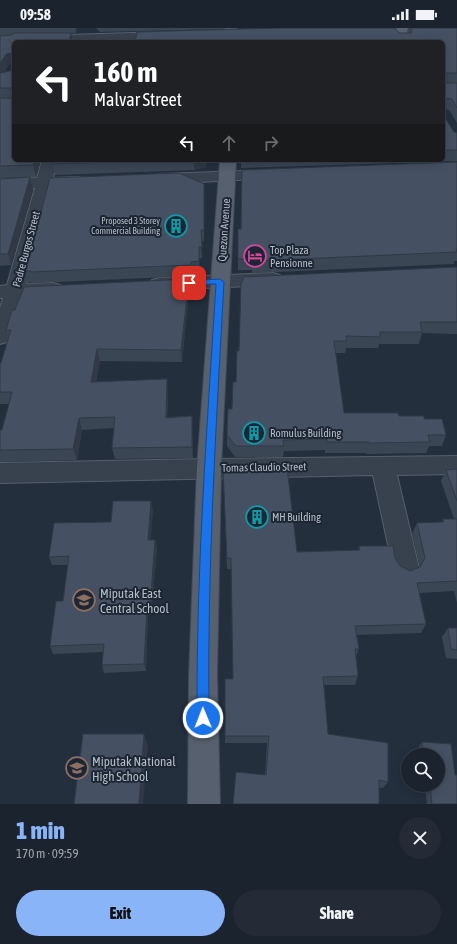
<!DOCTYPE html>
<html lang="en">
<head>
<meta charset="utf-8">
<style>
	:root { --surface:#1b232e; --page:#242b36; --text:#f1f3f6; --muted:#a0a4aa; --line:#39404a; --accent:#8ab4f8 }
	body { margin:0; font-family:"Asap Condensed",sans-serif; background:var(--page); color:var(--text); height:100vh; display:flex; flex-direction:column; font-size:15px; white-space:nowrap }
	* { box-sizing:border-box; margin:0 }
	p { font-size:13px; color:var(--muted) }
	.icon { flex:none; width:22px; height:22px; fill:none; stroke:currentColor; stroke-width:2; stroke-linecap:round; stroke-linejoin:round }
	.map { position:relative; height:776px; overflow:hidden }
	.side { display:flex; flex-direction:column; background:var(--surface); flex:1 }
	.side>* { flex:none }
	.top-card { position:absolute; left:12px; top:12px; width:433px; height:122px; border-radius:6px; box-shadow:0 2px 10px #0003,0 0 0 1px var(--line); background:#202124; color:#fff; overflow:hidden }
	.buttons { position:absolute; left:401px; top:720px; display:grid; gap:8px }
	.buttons a { display:grid; place-items:center; width:44px; height:44px; border-radius:50%; background:var(--surface); box-shadow:0 2px 10px #0003,0 0 0 1px var(--line); font-size:20px }
	.pin { position:absolute; display:grid; place-items:center; width:34px; height:34px; color:#fff; margin:-17px; border-radius:8px; box-shadow:0 2px 6px #0006 }
	.me { position:absolute; width:44px; margin:-22px; rotate:359deg; stroke-linejoin:round; filter:drop-shadow(0 0 3px #0008) }
	.turn { display:flex; align-items:center; gap:14px; height:84px; padding:0 16px; font-size:18px }
	.turn .icon { width:52px; height:52px; stroke-width:2.5 }
	.turn b { display:block; font-size:28px; line-height:34px }
	.lanes { display:flex; align-items:center; height:38px; padding:0 16px; background:#0003; justify-content:center; gap:20px; direction:ltr }
	.lanes .off { opacity:.35 }
	.round { display:grid; place-items:center; flex:none; width:42px; height:42px; border-radius:21px; background:var(--page) }
	.overview { display:flex; align-items:center; justify-content:space-between; height:68px; padding:0 16px }
	h1 { font-size:24px; font-weight:800; line-height:30px; color:var(--accent) }
	.action { display:flex; gap:8px; margin-top:auto; padding:8px 16px }
	.action a { flex:1; height:46px; border-radius:24px; background:var(--accent); color:#111; font-size:16px; font-weight:800; line-height:46px; text-align:center }
	.action a+a { background:var(--page); color:var(--text) }
	.status { display:flex; justify-content:space-between; align-items:center; height:28px; padding:0 20px; background:var(--surface); direction:ltr }
	.status svg { height:11px; fill:currentColor }
	.map>svg:first-child { display:block }
</style>
</head>
<body>
<div class="status"><b>09:58</b><svg viewBox="0 0 49 12"><path d="M0 12V9h3v3zM5 12V6h3v6zM10 12V3h3v9zM15 12V0h3v12zM26 1h20v11H26zM47 4h2v5h-2z"/></svg></div>
<div class="map">
<svg width="457" height="776" viewBox="0 0 457 776">
	<rect width="100%" height="100%" fill="#242f3e"/>
	<g fill="none" stroke-linecap="round" stroke-linejoin="round">
		<g stroke="#565f6c" stroke-width="2">
			<g id="minor">
				<polygon points="167,4 171,5 173,8 171,11 88,14 14,14 14,16 0,17 0,9"/>
				<polygon points="42,132 58,132 53,150 79,149 85,151 87,154 85,157 51,159 26,256 53,255 60,257 62,261 60,265 23,269 10,309 7,314 0,316 0,280 3,270 0,270 0,258 7,257 35,160 0,161 0,151 37,150"/>
				<polygon points="271,142 277,144 279,147 277,150 161,156 155,154 153,151 155,148 161,146"/>
				<polygon points="273,245 280,247 282,251 280,255 273,257 159,262 152,260 150,256 152,252 159,250"/>
				<polygon points="457,428 457,446 397,447 419,540 415,548 406,552 397,548 393,540 373,447 0,455 0,435 209,431"/>
			</g>
		</g>
		<g stroke="#414a57" stroke-width="2">
			<g id="major">
				<rect x="225" y="0" width="12" height="14"/>
				<polygon points="362,0 457,0 457,4 366,7 362,6 360,3"/>
				<polygon points="220,132 236,132 221,440 217,647 220,776 188,776 189,647 197,440"/>
			</g>
		</g>
		<use href="#minor" fill="#38414e" fill-rule="evenodd"/>
		<use href="#major" fill="#56606e" fill-rule="evenodd"/>
	</g>
	<g fill="#3b4654" fill-rule="evenodd">
		<path d="M0,0H77L76,5H71L73,14H14V132H41L36,149L0,150V8L12,7L0,8ZM13,36V42L4,44L9,37Z"/>
		<polygon points="96,0 224,0 224,1 100,4"/>
		<polygon points="408,0 457,0 457,95 449,82 444,81 444,88 454,104 457,105 457,133 241,140 241,132 443,132 443,14 399,5 407,5"/>
		<polygon points="54,132 206,132 206,139 194,142 55,147 53,136"/>
		<polygon points="457,134 457,233 454,233 454,236 252,245 252,242 238,242 238,201 241,201"/>
		<polygon points="30,149 33,161 11,237 0,238 0,151"/>
		<polygon points="204,156 204,213 201,213 202,230 199,230 200,244 191,244 191,248 33,255 33,254 28,254 25,243"/>
		<polygon points="457,239 457,306 422,305 419,316 379,316 378,320 346,320 345,325 336,325 344,385 399,388 424,391 446,407 442,418 429,418 426,425 366,426 366,425 325,425 325,422 284,423 283,429 235,429 227,418 227,407 232,381 236,354 239,323"/>
		<polygon points="189,263 182,334 100,333 96,354 168,363 167,389 192,388 193,430 115,431 112,420 114,400 82,402 77,432 0,434 0,402 2,402 9,376 0,376 0,335 1,335 9,311 6,302 15,282"/>
		<polygon points="223,440 297,524 358,522 359,518 395,530 400,538 410,543 420,539 412,506 417,495 442,494 443,491 454,491 441,453 446,442 457,441 457,575 454,563 419,565 426,596 421,605 357,607 359,621 356,628 358,648 355,657 324,657 328,706 388,754 383,760 265,747 267,715 225,715 225,651 233,651 231,541 227,541"/>
		<polygon points="153,482 150,512 155,512 157,521 151,587 148,587 146,643 104,645 102,637 103,624 53,626 50,618 63,573 68,537 52,537 49,529 111,494"/>
		<polygon points="448,600 457,600 457,631 446,630 442,609"/>
		<polygon points="422,714 451,716 455,747 457,747 457,776 427,776 425,757 438,757 438,727 418,727 418,720"/>
	</g>
	<g fill="#303945">
		<polygon points="75,0 77,0 76,5"/>
		<polygon points="71,5 73,14 69,14"/>
		<polygon points="13,25 14,36 9,37 4,45 0,46 0,34 6,26"/>
		<polygon points="35,132 41,132 36,149 33,137"/>
		<polygon points="194,132 206,132 206,139 194,142"/>
		<polygon points="30,149 33,161 11,237 8,226"/>
		<polygon points="189,251 189,263 182,334 181,322"/>
		<polygon points="97,321 100,333 93,366 91,354"/>
		<polygon points="167,351 168,363 167,401 166,390"/>
		<polygon points="192,388 192,400 193,430 192,419"/>
		<polygon points="79,390 82,402 77,432 73,421"/>
		<polygon points="151,473 153,482 150,521 148,512"/>
		<polygon points="155,512 157,521 151,587 150,579"/>
		<polygon points="147,579 148,587 146,643 144,636"/>
		<polygon points="144,706 148,717 143,776 139,776"/>
	</g>
	<g fill="#455162" stroke="#303945">
		<polygon points="277,0 395,0 399,5 411,5 412,3 410,0 457,0 457,45 444,45 444,55 457,55 457,80 452,71 446,70 444,71 444,88 454,104 457,105 457,122 443,122 443,14 135,14 137,4"/>
		<polygon points="13,5 71,5 69,14 14,14 14,132 35,132 33,137 0,138 0,70 12,70 13,60 0,60 0,45 13,42 13,25 6,26 1,34 0,34 0,8 12,7"/>
		<polygon points="54,132 163,132 53,136"/>
		<polygon points="457,134 457,221 456,221 457,224 252,233 254,231 238,231 238,201 241,201 242,142"/>
		<polygon points="179,145 204,156 204,202 201,202 202,219 199,219 199,233 191,234 190,237 30,244 31,243 25,243 50,150"/>
		<polygon points="30,149 8,226 0,226 0,151"/>
		<polygon points="457,239 457,294 420,294 422,304 380,304 380,309 346,308 347,313 334,313 344,385 398,385 399,388 424,388 424,391 442,391 446,407 428,407 430,414 369,415 369,414 327,414 327,411 283,412 284,418 236,418 227,407 228,381 232,381 233,354 236,354 237,323 239,323 241,256 244,249"/>
		<polygon points="189,251 181,322 97,321 91,354 167,351 166,390 192,388 192,419 112,420 115,389 79,390 73,421 0,422 0,402 2,402 12,364 0,364 0,335 1,335 11,302 6,302 12,282 15,282 24,259"/>
		<polygon points="287,439 297,524 360,522 359,518 393,518 395,530 400,538 410,543 420,539 425,530 417,495 444,494 443,491 457,491 457,553 417,555 426,596 355,598 359,621 355,621 358,648 323,649 328,706 388,715 388,754 379,752 379,776 233,776 236,744 266,747 269,708 225,708 225,651 233,651 231,530 227,530 223,440"/>
		<polygon points="457,441 457,473 446,442"/>
		<polygon points="113,473 151,473 148,512 155,512 150,579 147,579 144,636 102,637 104,616 50,618 56,573 63,573 69,528 49,529 54,495 111,494"/>
		<polygon points="448,600 457,600 457,622 451,621"/>
		<polygon points="83,706 144,706 139,776 74,776"/>
		<polygon points="422,714 451,716 455,747 457,747 457,776 432,776 430,757 438,757 438,727 423,727"/>
	</g>
	<path fill="#1a73e8" stroke="#114b97" d="M220,251L224,254C216,399 207,544 209,690L208,694L203,696L199,694L197,690C196,545 207,400 216,256L189,257L185,255L189,253Z"/>
	<defs>
		<g id="building-ring" transform="scale(1.15)"><circle r="9.5" fill="#1d2633" stroke="#0f9aa8" stroke-width="1.5"/><path d="M-4-6H4V6H1V3H-1V6H-4ZM-2.5-4.3h1.7v1.8h-1.7ZM.8-4.3h1.7v1.8H.8ZM-2.5-1h1.7V.8h-1.7ZM.8-1h1.7V.8H.8Z" fill="#0f9aa8"/></g>
		<g id="hotel-ring" transform="scale(1.15)"><circle r="9.5" fill="#1d2633" stroke="#d1479c" stroke-width="1.5"/><path d="M-6-4.5h1.5V1H6V5H4.5V3h-9V5H-6ZM-4 0a1.8 1.8 0 1 1 3.6 0ZM.5 0V-2.5h3Q6-2.5 6 0Z" fill="#d1479c"/></g>
		<g id="school-ring" transform="scale(1.15)"><circle r="9.5" fill="#1d2633" stroke="#8d6e63" stroke-width="1.5"/><path d="M0-5L7-2L0 1L-7-2ZM-4 1L0 2.5L4 1V4Q0 6-4 4Z" fill="#8d6e63"/></g>
	</defs>
	<g fill-rule="evenodd">
		<use href="#building-ring" x="176" y="198"/>
		<use href="#hotel-ring" x="255" y="228"/>
		<use href="#building-ring" x="254" y="405"/>
		<use href="#building-ring" x="257" y="489"/>
		<use href="#school-ring" x="84" y="572"/>
		<use href="#school-ring" x="77" y="740"/>
	</g>
	<g text-anchor="middle" dominant-baseline="central" stroke-width="4" stroke-linejoin="round" paint-order="stroke">
		<g font-size="9" fill="#b4bcc9" stroke="#1d2633" text-anchor="end">
			<text x="160" y="193">Proposed 3 Storey<tspan x="160" dy="10">Commercial Building</tspan></text>
		</g>
		<g font-size="11" fill="#b4bcc9" stroke="#1d2633">
			<text transform="translate(224 202) rotate(-86)">Quezon Avenue</text>
			<text transform="translate(26 221) rotate(-75)">Padre Burgos Street</text>
			<text transform="translate(264 439) rotate(-1)">Tomas Claudio Street</text>
		</g>
		<g font-size="11" fill="#b4bcc9" stroke="#1d2633" text-anchor="start">
			<text x="270" y="222">Top Plaza<tspan x="270" dy="13">Pensionne</tspan></text>
			<text x="270" y="405">Romulus Building</text>
			<text x="272" y="489">MH Building</text>
		</g>
		<g font-size="13" fill="#b4bcc9" stroke="#1d2633" text-anchor="start">
			<text x="100" y="565">Miputak East<tspan x="100" dy="15">Central School</tspan></text>
			<text x="92" y="733">Miputak National<tspan x="92" dy="15">High School</tspan></text>
		</g>
	</g>
</svg>
<div class="buttons">
<a><svg class="icon" aria-label="search" viewBox="0 0 24 24"><circle cx="10" cy="10" r="6"/><path d="M15 15l6 6"/></svg></a>
</div>
<div class="pin" style="left:189px;top:255px;background:#d93025"><svg class="icon" aria-label="arrive" viewBox="0 0 24 24"><path d="M6 21V4h12l-3 4 3 4H6"/></svg></div>
<svg class="me" style="left:203px;top:690px" viewBox="-20 -20 40 40"><circle r="17" fill="#1a73e8" stroke="#fff" stroke-width="3"/><path d="M0-11L8 9 0 5-8 9z" fill="#fff"/></svg>
<div class="top-card">
<div class="turn"><svg class="icon" aria-label="left" viewBox="0 0 24 24"><path d="M17 20v-9H6M10 6l-5 5 5 5"/></svg><div><b>160 m</b>Malvar Street</div></div>
<div class="lanes"><svg class="icon" aria-label="left" viewBox="0 0 24 24"><path d="M17 20v-9H6M10 6l-5 5 5 5"/></svg><svg class="icon off" aria-label="ahead" viewBox="0 0 24 24"><path d="M12 20V5M6 11l6-6 6 6"/></svg><svg class="icon off" aria-label="right" viewBox="0 0 24 24"><path d="M7 20v-9h11M14 6l5 5-5 5"/></svg></div>
</div>
</div>
<section class="side">
<div class="overview"><div><h1>1 min</h1><p>170 m · 09:59</p></div><a class="round"><svg class="icon" aria-label="close" viewBox="0 0 24 24"><path d="M6 6l12 12M18 6L6 18"/></svg></a></div>
<div class="action"><a>Exit</a><a>Share</a></div>
</section>
</body>
</html>
